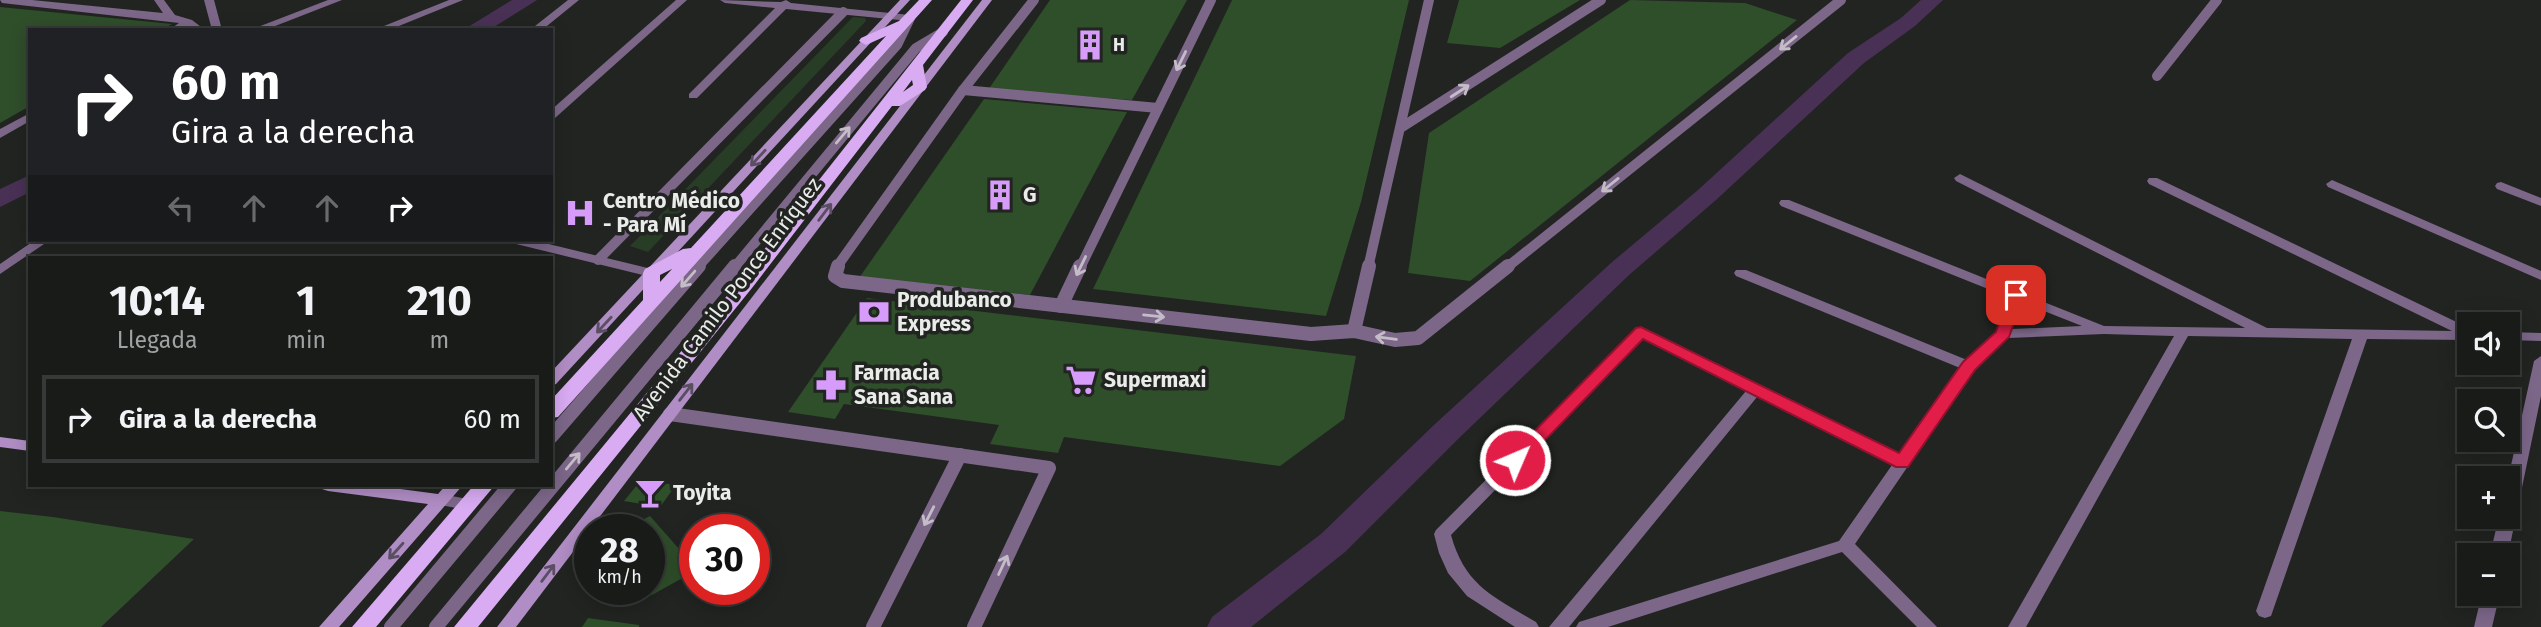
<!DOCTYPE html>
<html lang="es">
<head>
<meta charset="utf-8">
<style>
	:root { --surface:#191b19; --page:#262826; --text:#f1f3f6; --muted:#9fa1a2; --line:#373938 }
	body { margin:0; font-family:"Fira Sans",sans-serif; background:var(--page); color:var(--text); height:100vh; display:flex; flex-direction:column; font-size:26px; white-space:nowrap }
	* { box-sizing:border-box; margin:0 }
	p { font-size:23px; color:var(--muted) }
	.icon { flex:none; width:38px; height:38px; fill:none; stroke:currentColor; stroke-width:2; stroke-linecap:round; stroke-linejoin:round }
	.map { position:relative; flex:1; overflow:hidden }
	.side { position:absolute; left:28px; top:256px; width:525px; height:231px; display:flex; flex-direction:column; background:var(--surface); border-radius:0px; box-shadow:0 4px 18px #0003,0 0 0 2px var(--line) }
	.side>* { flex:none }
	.top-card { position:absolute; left:28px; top:28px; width:525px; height:214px; border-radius:0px; box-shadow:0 4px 18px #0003,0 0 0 2px var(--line); background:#202124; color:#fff; overflow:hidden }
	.tools { position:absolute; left:2457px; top:312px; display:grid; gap:14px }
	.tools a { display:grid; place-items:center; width:63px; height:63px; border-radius:0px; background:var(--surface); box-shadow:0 4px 18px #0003,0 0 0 2px var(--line); font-size:35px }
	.speed { position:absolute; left:574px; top:514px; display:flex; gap:14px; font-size:35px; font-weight:700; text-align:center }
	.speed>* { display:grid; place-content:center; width:91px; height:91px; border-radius:50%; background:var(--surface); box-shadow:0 4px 18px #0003,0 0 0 2px var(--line); line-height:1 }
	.speed small { font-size:18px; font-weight:400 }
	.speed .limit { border:10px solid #d22; background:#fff; color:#111 }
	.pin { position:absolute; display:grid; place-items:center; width:60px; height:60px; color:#fff; margin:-30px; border-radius:14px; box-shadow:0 4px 10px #0006 }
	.me { position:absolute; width:77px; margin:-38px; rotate:45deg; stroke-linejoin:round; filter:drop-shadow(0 0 5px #0008) }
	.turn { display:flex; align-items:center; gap:24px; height:147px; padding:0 28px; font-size:32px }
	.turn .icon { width:91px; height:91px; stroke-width:2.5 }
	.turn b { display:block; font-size:49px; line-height:60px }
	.lanes { display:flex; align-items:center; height:66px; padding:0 28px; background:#0003; justify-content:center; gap:35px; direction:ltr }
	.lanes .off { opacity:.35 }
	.eta { display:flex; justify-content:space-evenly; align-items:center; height:119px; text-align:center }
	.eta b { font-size:42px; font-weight:700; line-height:49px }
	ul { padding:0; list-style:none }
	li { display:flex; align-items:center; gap:21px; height:88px; margin:0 14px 10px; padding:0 14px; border:4px solid var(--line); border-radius:0px }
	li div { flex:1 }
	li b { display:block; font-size:26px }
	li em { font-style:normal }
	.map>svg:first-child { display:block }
</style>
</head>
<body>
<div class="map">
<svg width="2541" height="627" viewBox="0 0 2541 627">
	<rect width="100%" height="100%" fill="#212421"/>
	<polygon fill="#283d25" points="853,17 865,18 866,21 648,252 630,246"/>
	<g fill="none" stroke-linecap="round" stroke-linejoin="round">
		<g fill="#493156" fill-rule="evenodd">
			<polygon points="512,0 537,0 489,30 463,30"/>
			<polygon points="1921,0 1943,0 1915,26 1864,63 1716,200 1629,275 1457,440 1345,552 1251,627 1207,627 1212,617 1321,534 1435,424 1611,263 1698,190 1848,53 1901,18"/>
			<polygon points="30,175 30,192 0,207 0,189"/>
		</g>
	</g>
	<g fill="#2f4e2a">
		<polygon points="1050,0 1187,0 1132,100 988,90"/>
		<polygon points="1232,0 1409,0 1361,202 1326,316 1093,289"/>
		<polygon points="1459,0 1580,0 1500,48 1447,43"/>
		<polygon points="1630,0 1745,3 1797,20 1470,281 1408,273 1429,133"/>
		<polygon points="0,7 172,24 161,30 30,30 30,106 0,123"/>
		<polygon points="984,99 1127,112 1030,295 859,278"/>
		<polygon points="867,298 1356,356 1344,419 1280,466 1064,437 1058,453 990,444 999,425 844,404 835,419 788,412"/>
		<polygon points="641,480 676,485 660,507 624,501"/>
		<polygon points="0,511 53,517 194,539 101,627 0,627"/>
		<polygon points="650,516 695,567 695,571 652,595 649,591 649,530 623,530"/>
		<polygon points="588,618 639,625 639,627 582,627"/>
	</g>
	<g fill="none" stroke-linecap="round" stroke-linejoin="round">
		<g stroke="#7c6789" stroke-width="10">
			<polyline points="2157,76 2217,0"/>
			<polyline points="963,90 1158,108"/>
			<polyline points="1402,127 1601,0"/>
			<polyline points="598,260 843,12"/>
			<polyline points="697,268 897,45 910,18"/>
			<polyline points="734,268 916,48 943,32"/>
			<polyline points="836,268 963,90 1034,0"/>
			<polyline points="1080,268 1211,0"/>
			<polyline points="1368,268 1429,0"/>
			<polyline points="1506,268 1841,0"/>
		</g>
		<g stroke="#7c6789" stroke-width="14">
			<polyline points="838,266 835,276 843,281 1311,334 1354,331 1395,340 1418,338 1508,266"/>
			<polyline points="1061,306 1080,266"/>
			<polyline points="1354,331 1369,266"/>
			<polyline points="670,414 1049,468 974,627"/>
			<polyline points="551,437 699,266"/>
			<polyline points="391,627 510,485"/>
			<polyline points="436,627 735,266"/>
			<polyline points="873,627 960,455"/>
		</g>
		<g fill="#7c6789" fill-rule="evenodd">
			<polygon points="0,0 32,0 163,13 154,0 164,0 175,15 192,20 205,30 193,30 188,26 182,30 169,30 179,23 2,3"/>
			<polygon points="204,0 214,0 222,30 212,30"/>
			<polygon points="328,0 342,0 265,30 250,30"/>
			<polygon points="449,0 463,0 389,30 374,30"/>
			<polygon points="568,0 579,0 542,30 530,30"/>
			<polygon points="676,0 687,0 555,118 551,119 551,110"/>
			<polygon points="720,0 781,2 786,0 791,3 910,15 915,18 910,21 786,9 697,98 689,98 689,94 775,8 725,3"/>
			<polygon points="30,113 30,121 0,138 0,129"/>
			<path d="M1960,174L2267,328L2452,331L2149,184L2147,181L2149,178H2157L2469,328V340L2367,339L2271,616L2265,618L2259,616L2256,611L2352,339L2188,336L2026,627H2008L2174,336L2104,334L2007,338L1974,369L1855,544L1937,627H1917L1842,552L1608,627H1576L1579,622L1839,541L1892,465L1757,397L1569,627H1549L1746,391L1643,339L1451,535C1465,586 1494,597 1536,622L1539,627H1515L1467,596L1448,573L1439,553L1434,534L1436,530L1636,329H1646L1899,455L1960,368L1736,276L1734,273L1736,270H1746L1967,360L1996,332L2008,297L1781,206L1779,203L1781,200H1789L2104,326L2245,328L1956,181L1954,178ZM2021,302L2082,326L2012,329Z"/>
			<polygon points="2332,180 2541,271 2541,280 2328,187 2326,184"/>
			<polygon points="2501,182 2541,198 2541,206 2497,189 2495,186 2497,183"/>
			<polygon points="35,240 50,240 0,274 0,264"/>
			<polygon points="510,240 532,240 656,270 658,273 651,277 512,243"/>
			<polygon points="2508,332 2541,333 2541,341 2508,340"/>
			<polygon points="2541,356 2541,396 2508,555 2490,555 2499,516 2508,516 2508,479 2534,361"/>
			<polygon points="441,494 473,500 475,504 473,508 467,510 435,504 433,500 435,496"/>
			<polygon points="2482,593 2500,593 2492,627 2474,627"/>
		</g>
		<g fill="#b08dc4" fill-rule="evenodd">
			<polygon points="900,0 910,0 556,384 551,386 551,372"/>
			<polygon points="982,0 992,0 516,627 497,627"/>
			<polygon points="0,437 30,441 30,451 0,447"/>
			<polygon points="320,485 370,485 438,494 446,485 463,485 339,627 319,627 428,504 328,491 322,489"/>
		</g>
		<g fill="#d8abf2" fill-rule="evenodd">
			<path d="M919,0H932L558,417L551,418V400L643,300V273L645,269L683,249L691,248L886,36L866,45L859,41L861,38L899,21ZM672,269L660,282V275Z"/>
			<path d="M961,0H973L923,65L927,87L925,90L900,106H892L752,288L478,627H454L740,280ZM912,80L913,85L903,92Z"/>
			<polygon points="474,485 495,485 376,627 352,627"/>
		</g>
	</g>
	<defs><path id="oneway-shaft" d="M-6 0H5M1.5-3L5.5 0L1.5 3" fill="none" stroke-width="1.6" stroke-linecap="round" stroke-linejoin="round" transform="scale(1.75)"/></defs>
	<g stroke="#c4bdc8">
		<use href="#oneway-shaft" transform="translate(1788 43) rotate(141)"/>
		<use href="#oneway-shaft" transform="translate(1181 61) rotate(116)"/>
		<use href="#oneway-shaft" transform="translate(1460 91) rotate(-33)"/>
		<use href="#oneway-shaft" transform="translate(843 135) rotate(-50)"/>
		<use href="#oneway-shaft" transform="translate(1610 185) rotate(141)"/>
		<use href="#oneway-shaft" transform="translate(1081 266) rotate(116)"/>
		<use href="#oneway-shaft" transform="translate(688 279) rotate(131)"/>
		<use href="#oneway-shaft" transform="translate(1154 316) rotate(6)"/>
		<use href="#oneway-shaft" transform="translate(1386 338) rotate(-173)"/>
		<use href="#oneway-shaft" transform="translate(573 461) rotate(-50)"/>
		<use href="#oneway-shaft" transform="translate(929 516) rotate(117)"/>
		<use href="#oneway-shaft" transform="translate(1003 565) rotate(-65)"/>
	</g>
	<g stroke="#5a4e62">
		<use href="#oneway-shaft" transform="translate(758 158) rotate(133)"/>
		<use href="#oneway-shaft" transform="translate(825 212) rotate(-53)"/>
		<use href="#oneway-shaft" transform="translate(604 325) rotate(133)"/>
		<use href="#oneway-shaft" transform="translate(686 392) rotate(-52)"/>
		<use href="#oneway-shaft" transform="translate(396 551) rotate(132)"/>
		<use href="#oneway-shaft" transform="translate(548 573) rotate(-53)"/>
	</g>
	<polygon fill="#e11d48" stroke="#92132f" stroke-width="2" points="2016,290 2024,295 2009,337 1975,370 1908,467 1896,467 1643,339 1521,465 1508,465 1506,460 1636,328 1641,327 1899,453 1963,362 1996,332 2009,295"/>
	<defs>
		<g id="building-bare" transform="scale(2.415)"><path d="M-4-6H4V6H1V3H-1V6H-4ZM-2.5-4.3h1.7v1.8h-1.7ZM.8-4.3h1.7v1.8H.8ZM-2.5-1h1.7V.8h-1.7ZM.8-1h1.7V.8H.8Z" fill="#d79bf9" stroke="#212421" stroke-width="2.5" paint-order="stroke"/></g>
		<g id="hospital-bare" transform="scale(2.415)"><path d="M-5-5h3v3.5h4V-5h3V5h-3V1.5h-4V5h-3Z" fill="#d79bf9" stroke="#212421" stroke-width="2.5" paint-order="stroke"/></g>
		<g id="bank-bare" transform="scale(2.415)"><path d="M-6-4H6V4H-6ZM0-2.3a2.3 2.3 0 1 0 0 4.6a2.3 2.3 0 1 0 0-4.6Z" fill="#d79bf9" stroke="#212421" stroke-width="2.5" paint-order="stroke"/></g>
		<g id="supermarket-bare" transform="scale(2.415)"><path d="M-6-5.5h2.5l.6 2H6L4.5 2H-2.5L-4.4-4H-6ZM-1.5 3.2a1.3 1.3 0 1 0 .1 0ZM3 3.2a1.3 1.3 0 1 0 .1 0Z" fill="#d79bf9" stroke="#212421" stroke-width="2.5" paint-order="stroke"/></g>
		<g id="pharmacy-bare" transform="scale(2.415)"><path d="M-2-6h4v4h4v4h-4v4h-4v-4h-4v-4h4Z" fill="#d79bf9" stroke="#212421" stroke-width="2.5" paint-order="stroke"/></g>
		<g id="bar-bare" transform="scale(2.415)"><path d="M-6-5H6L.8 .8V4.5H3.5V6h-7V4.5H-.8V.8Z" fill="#d79bf9" stroke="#212421" stroke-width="2.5" paint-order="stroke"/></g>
	</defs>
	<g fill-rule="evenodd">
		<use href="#building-bare" x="1090" y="45"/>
		<use href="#building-bare" x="1000" y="195"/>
		<use href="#hospital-bare" x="580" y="213"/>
		<use href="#bank-bare" x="874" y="312"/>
		<use href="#supermarket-bare" x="1081" y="380"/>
		<use href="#pharmacy-bare" x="831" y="385"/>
		<use href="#bar-bare" x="650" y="493"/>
	</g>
	<g text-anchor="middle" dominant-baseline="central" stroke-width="7" stroke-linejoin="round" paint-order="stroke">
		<g font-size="18" font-weight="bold" fill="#eaecea" stroke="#212421" text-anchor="start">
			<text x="1113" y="45">H</text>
		</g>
		<g font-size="21" font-weight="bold" fill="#eaecea" stroke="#212421" text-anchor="start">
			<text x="1023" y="195">G</text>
			<text x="603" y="201">Centro Médico<tspan x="603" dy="24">- Para Mí</tspan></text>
			<text x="897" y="300">Produbanco<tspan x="897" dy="24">Express</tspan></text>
			<text x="854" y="373">Farmacia<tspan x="854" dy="24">Sana Sana</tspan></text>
			<text x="1104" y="380">Supermaxi</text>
			<text x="673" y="493">Toyita</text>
		</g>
		<g font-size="21" fill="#eaecea" stroke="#212421">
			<text transform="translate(727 299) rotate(-53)">Avenida Camilo Ponce Enríquez</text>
		</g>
	</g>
</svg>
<div class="tools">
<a><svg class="icon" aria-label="sound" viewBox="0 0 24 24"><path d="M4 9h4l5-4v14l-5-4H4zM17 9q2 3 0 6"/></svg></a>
<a><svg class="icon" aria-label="search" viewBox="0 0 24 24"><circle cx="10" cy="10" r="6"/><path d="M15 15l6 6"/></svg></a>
<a>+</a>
<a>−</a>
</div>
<div class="speed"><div>28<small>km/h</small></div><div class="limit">30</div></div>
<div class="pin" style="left:2016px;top:295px;background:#d93025"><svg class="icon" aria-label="arrive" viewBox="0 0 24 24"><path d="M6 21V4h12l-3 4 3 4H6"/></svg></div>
<svg class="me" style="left:1515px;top:460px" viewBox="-20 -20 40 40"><circle r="17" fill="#e11d48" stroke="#fff" stroke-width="3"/><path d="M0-11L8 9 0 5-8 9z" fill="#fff"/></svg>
<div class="top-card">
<div class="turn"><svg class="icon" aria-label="right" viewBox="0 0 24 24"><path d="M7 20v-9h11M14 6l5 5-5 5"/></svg><div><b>60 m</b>Gira a la derecha</div></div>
<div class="lanes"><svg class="icon off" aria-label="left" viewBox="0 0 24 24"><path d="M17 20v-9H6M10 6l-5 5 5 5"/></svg><svg class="icon off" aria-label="ahead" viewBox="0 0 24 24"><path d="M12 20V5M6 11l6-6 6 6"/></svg><svg class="icon off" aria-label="ahead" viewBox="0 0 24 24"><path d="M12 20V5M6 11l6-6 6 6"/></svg><svg class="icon" aria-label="right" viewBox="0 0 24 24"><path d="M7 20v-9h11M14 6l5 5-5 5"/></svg></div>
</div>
<section class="side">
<div class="eta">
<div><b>10:14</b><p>Llegada</p></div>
<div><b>1</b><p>min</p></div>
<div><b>210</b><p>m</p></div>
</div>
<ul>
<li><svg class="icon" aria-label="right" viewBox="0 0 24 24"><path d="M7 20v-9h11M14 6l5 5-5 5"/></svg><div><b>Gira a la derecha</b></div><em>60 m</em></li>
</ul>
</section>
</div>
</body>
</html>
